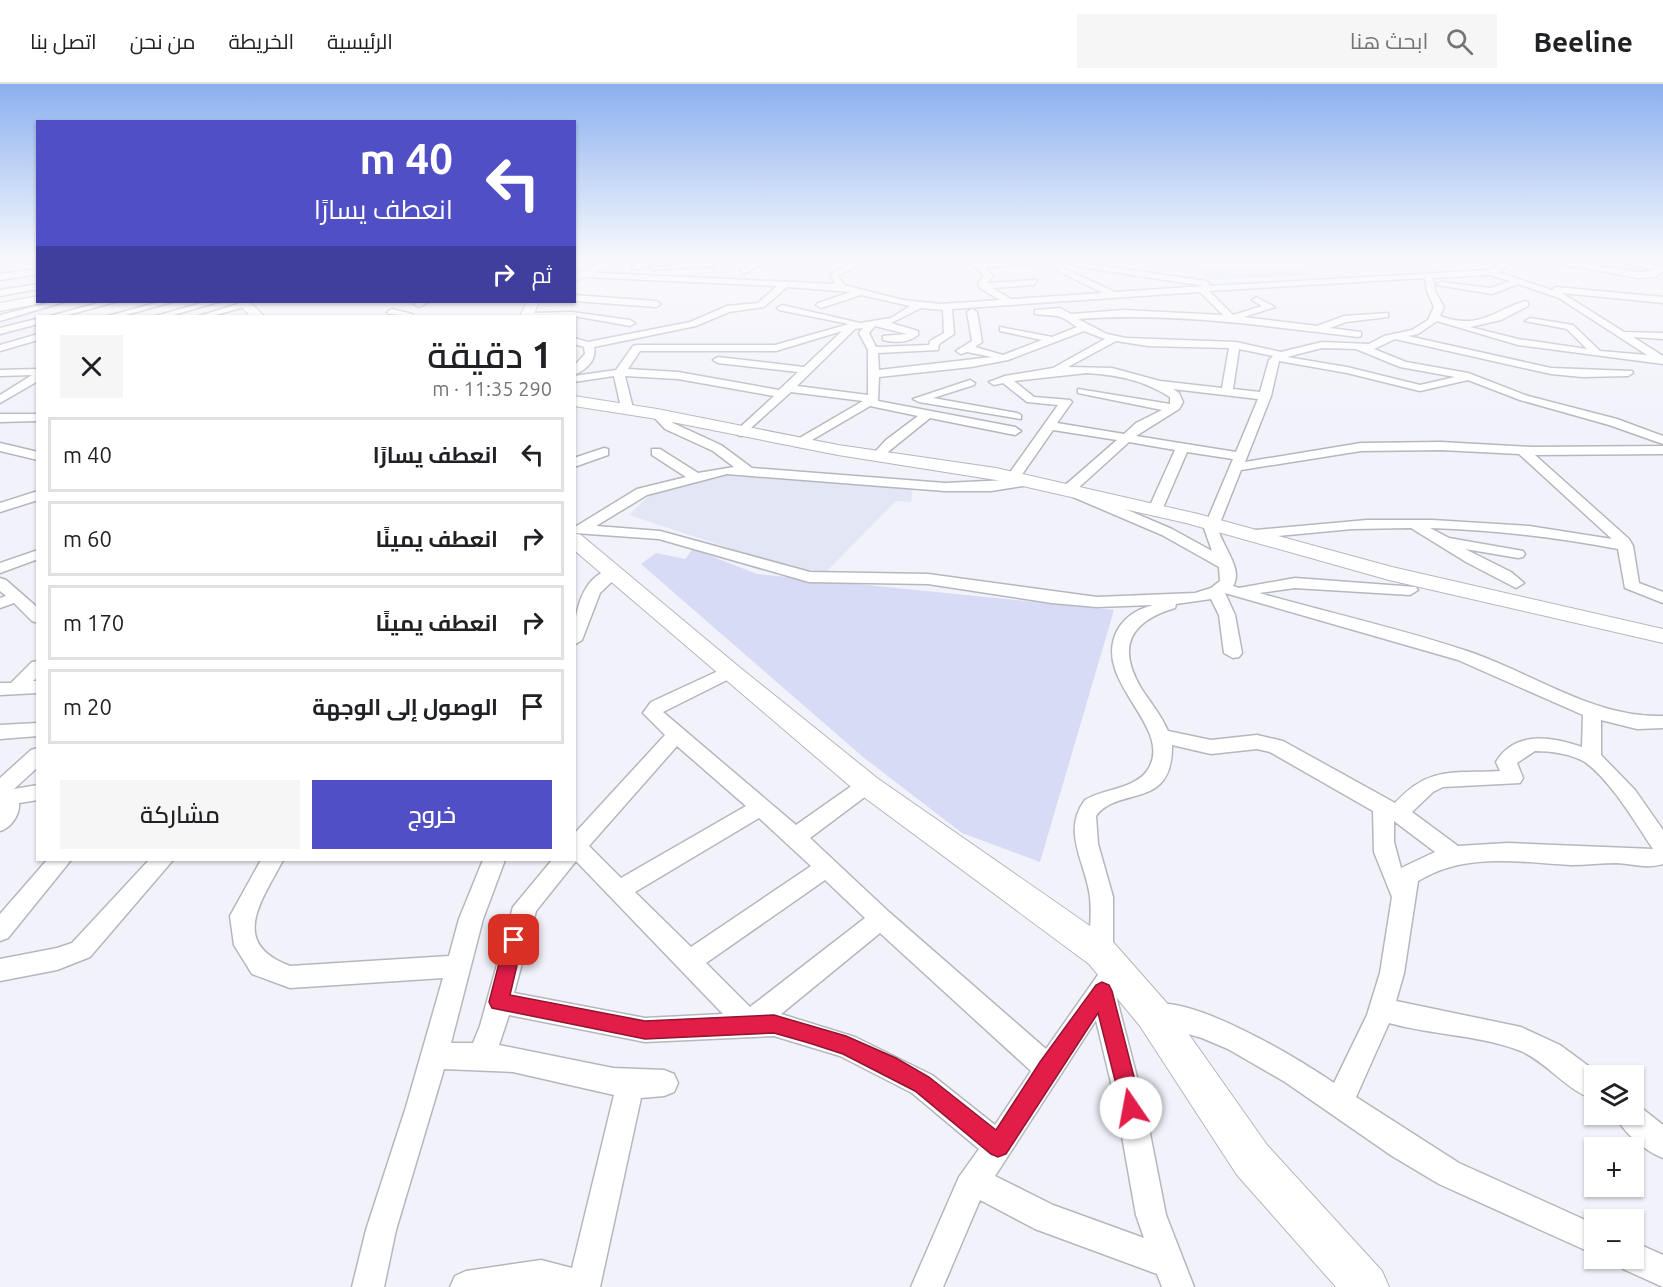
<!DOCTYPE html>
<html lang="ar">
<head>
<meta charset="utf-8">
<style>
	:root { --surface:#fff; --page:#f6f6f6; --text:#202124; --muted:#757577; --line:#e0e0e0; --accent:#514fc6 }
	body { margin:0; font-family:Ubuntu,Cairo,sans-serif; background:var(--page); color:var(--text); direction:rtl; height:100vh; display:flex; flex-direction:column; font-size:22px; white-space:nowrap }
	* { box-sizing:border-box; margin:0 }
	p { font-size:20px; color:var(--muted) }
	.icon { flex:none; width:33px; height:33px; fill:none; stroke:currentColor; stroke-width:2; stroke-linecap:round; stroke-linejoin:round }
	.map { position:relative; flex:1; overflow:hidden; direction:ltr }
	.details { position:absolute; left:36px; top:231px; width:540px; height:546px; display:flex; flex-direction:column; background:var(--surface); border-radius:0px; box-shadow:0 2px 4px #0004; direction:rtl }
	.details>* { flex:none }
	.hud { position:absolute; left:36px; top:36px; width:540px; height:183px; border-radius:0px; box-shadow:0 2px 4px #0004; direction:rtl; background:#514fc6; color:#fff; overflow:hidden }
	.fabs { position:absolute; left:1584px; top:981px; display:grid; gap:12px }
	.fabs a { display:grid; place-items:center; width:60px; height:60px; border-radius:0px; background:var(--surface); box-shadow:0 2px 4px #0004; font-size:30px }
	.pin { position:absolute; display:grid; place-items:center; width:51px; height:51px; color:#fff; margin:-26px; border-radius:12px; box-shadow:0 3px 9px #0006 }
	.me { position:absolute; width:66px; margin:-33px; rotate:348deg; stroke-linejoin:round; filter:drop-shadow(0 0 4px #0008) }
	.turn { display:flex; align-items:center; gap:21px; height:126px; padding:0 24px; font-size:27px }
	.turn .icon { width:78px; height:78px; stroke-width:2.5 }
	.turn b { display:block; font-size:42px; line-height:51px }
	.then { display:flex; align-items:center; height:57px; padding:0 24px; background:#0003; gap:12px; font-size:22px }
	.round { display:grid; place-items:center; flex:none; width:63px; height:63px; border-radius:0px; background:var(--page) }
	.summary { display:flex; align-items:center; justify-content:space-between; height:102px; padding:0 24px }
	h1 { font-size:36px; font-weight:600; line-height:45px }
	.button { display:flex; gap:12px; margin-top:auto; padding:12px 24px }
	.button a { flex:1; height:69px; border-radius:0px; background:var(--accent); color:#fff; font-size:24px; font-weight:600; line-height:69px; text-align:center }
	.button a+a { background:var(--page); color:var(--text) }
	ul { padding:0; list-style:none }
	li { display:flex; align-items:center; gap:18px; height:75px; margin:0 12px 9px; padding:0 12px; border:3px solid var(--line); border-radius:0px }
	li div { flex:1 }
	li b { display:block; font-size:22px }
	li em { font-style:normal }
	header { display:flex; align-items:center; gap:36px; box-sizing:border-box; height:84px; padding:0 30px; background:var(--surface); border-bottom:2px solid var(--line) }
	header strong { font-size:28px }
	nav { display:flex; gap:33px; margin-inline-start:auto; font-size:21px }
	.search { width:420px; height:54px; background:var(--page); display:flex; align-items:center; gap:15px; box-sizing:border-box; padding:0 21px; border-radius:0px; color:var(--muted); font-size:22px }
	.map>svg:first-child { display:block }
</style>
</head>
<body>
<header>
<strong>Beeline</strong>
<div class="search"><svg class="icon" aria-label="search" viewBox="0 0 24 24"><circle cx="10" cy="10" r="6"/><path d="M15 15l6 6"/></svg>ابحث هنا</div>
<nav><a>الرئيسية</a><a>الخريطة</a><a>من نحن</a><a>اتصل بنا</a></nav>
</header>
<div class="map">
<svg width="1663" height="1203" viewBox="0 0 1663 1203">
	<rect width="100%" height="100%" fill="#f1f2fa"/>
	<polygon fill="#e3e6f5" points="757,390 913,403 911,418 896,417 824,490 794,485 629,431 650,411 725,391"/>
	<g fill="#d7dbf5">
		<polygon points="1242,173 1282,173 1315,191 1212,196 1181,176"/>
		<polygon points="693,465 757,490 1114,526 1040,778 962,749 863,673 641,480 656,469 685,475"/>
	</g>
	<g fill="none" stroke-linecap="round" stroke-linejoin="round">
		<g stroke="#b5b7be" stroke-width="3">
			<g id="street">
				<polygon points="16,173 32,173 0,181 0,177"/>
				<polygon points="613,173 627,173 649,181 635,186 631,184 636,181"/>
				<path d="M725,173H754L764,178L744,190L741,186L754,179C741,174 727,181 716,176Z"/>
				<path d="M861,173H872L838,192L844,201L903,216L941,220L1000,216L980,204L978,199L984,192L974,182L954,173L996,179L1073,173L1070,175L1082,179L1206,197L1210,200L1209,202L1489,186L1511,173H1521L1498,188L1552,206L1556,203L1663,213V219L1562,209L1624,248L1663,249V255L1633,253L1663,272V280L1518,261L1437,237L1418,250L1408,252L1551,284L1632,287L1633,289L1628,292L1582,293L1551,290L1395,255L1374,265L1406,278L1468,289L1528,312L1617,335L1663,352V360L1609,341L1520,316L1468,296L1420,307L1347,289L1279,277L1271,312L1245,378L1361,359L1441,358L1532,363L1663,362V370L1535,371L1629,455L1633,462L1639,499L1663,508V519L1625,504L1618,465C1556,453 1493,446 1430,444L1449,454L1523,467L1525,470L1523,473L1518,474L1465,465L1511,488L1524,499L1516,504L1466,478L1411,444L1352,445L1245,455L1238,451L1245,447L1367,436H1432L1529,442L1612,455L1519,370L1441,366L1361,367L1241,386L1218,444C1221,461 1244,485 1233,502L1239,504L1295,494L1416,503L1418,506L1410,511L1295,504L1259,509C1329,529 1402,545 1470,568C1534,590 1594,634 1663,632V644L1637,645L1601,636V671L1635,706L1663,746V780C1647,785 1633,780 1617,779C1602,779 1586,781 1571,781C1517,778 1465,768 1418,797L1404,889L1396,917L1521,943L1560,961L1602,992H1594V1015C1567,1007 1548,979 1521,967C1480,951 1432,951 1389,939L1356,1013L1459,1079L1594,1140V1170L1439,1100L1392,1072L1285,998L1228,965L1202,954L1146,938L1142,930L1146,922C1186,906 1299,975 1334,999L1367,931L1380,889L1392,813L1374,768L1373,727L1270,668L1257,665L1211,670L1172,661C1173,727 1119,701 1096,732L1098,760L1113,813V869L1110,876L1101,880L1092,876L1089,869C1089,850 1092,832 1090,813C1086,779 1061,748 1085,716C1103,705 1134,705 1147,687C1177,644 1091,599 1117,547C1125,532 1138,525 1153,521L1097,523L1052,519L928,500L809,498L659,455L575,449V443L637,405L686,393L652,371V365H660L698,389L734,383L713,367L665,345L651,330L657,327L673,339L721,361L752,384L945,399L1008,396L1006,394L1058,321L1027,318L1003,299L994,301L989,298L1005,292L1053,284L1105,255L1084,247L1008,276L971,283L879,293L878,317L1015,343L1021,347L1015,351L930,334L878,376L874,375V369L886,356L918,332L870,322L800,363L796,362V356L863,317L791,308L742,352L738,351V345L774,312L678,295L625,292L633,324L627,327L621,324L614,292L574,298V292L616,286L633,262L637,261H775L849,240L779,226L777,224L782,221L860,239L891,234L910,222L861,211L821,224L816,221L818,219L851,208L787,203L764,223L729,228L696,242L594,263C597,276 586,286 574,291V282L585,270L584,263L574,260V254L588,258L690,238L727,222L758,219L777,202L585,193L582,188L835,200L831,190ZM1058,177L1081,183L1204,202L1115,208L1061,183L1058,187L1103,209L1011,215L992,204L1034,201L1037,196L987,199L993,192L985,183ZM1490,191L1510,197L1491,204L1441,198L1437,201L1492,210L1518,200L1559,214L1647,271L1600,267L1573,241L1530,234L1525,237L1567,245L1587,265L1518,255L1470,243L1501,236L1528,222V218L1525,217C1491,228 1479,246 1440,232L1444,223L1435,207L1433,194ZM1425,194L1427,207L1434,223L1428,236L1412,246L1384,252L1369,260L1322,258L1281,268L1236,258L1126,254L1107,250L1078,235C1172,228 1265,242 1358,253L1361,252V248L1330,244L1346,238L1388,233V229L1344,232L1317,242L1244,233L1275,223L1256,213L1252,216L1262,222L1233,231L1209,207ZM1200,208L1223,231L1123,226L1071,230L1060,224L1035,226V230C1058,233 1056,228 1077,243L1052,253L1000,243V247L1042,256L1003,271L975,263L982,258L977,228L972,225L967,228L972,257L956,267L961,270L967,268L992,273L879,286L878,269L938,266L939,260L954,250L952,225ZM921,224L943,226L944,249L930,257L929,261L876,263L869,249L875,242L907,250L883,252V256C896,259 907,259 918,251V247L891,239ZM863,244L859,249L868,266V311L797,302L855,245ZM842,247L804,283L718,273L713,276L718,279L798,288L779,306L678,288L628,285L640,267H776ZM1116,257L1148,262L1229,264L1222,304L1160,297L1112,284L1068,283ZM1322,264L1356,265L1400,283L1455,293L1420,301L1347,283L1287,273ZM1239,265L1273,272L1269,276L1260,308L1233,305ZM1087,289C1118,291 1143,296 1170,313V320L1078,305V309L1162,326L1136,339L1124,350L1057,339L1072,318L1070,316L1034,313L1014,297ZM1173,305L1258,315L1236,368L1136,352L1179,325L1183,318L1179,309ZM1053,346L1117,356L1063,403V409H1072L1073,413L1162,451L1219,483L1220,497L1211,504L1195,509L1097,513L928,490L810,488L660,447L596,442L647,411L727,390L945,407H991L1023,402L1028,396L1021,392ZM1129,358L1175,366L1148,426L1155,430L1162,426L1187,368L1233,375L1204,444L1212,467L1172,445L1083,407H1075ZM1225,509L1458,576L1583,631L1582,663C1552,653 1515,646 1496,678L1500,687C1454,690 1430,681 1395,719L1283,657L1257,651L1211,656L1168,647C1161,631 1150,618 1141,604C1116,562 1131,537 1175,524L1176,520L1211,515L1219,531L1224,569L1233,574L1239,573L1242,569L1235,531ZM1535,667C1550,667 1572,670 1585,678C1611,697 1635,738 1653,765L1508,759L1458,762L1412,728L1433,708L1443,703L1520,699L1523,694L1517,679ZM1394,737L1435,768L1401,784L1394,758Z"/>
				<polygon points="1523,173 1543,173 1638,188 1654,186 1599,173 1615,173 1663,183 1663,187 1656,193 1638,194"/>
				<polygon points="710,178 713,182 653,186 649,184"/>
				<polygon points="38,185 38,190 0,196 0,190"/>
				<polygon points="38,200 38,205 0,212 0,206"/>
				<polygon points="574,211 656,217 661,220 656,223 574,217"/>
				<polygon points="52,218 64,218 0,237 0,231"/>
				<polygon points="102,218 115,218 64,232 50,232"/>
				<polygon points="159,218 172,218 122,232 108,232"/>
				<polygon points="205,218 218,218 170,232 156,232"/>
				<polygon points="244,218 248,218 248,222 212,232 199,232"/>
				<polygon points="417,218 428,218 419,223 414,220"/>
				<polygon points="392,225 412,230 414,232 389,230 387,228"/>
				<polygon points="572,228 630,236 635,239 630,242 574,232 522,232 527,229"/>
				<polygon points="36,235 38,240 0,250 0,244"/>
				<polygon points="38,250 38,256 0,267 0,261"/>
				<polygon points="38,285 38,297 0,319 0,311 32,291 0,292 0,286"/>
				<polygon points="970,296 975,299 974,301 933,314 1017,329 1021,331 1021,335 919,318 913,315"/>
				<polygon points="0,330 38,330 38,337 0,338"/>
				<polygon points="0,359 38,368 38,376 0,367"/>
				<polygon points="604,364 608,365 608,371 574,383 574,374"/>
				<polygon points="38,407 38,416 0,428 0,419"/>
				<polygon points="38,466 38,475 0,489 0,479"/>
				<path d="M613,484L621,489L600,509L582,556L574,561C574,532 579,493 613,484Z"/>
				<polygon points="0,494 6,496 38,524 38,539 32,537 14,519 0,524 0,514 6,512 0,507"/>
				<polygon points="38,577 38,593 33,597 38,597 38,609 0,611 0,599 11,599 32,578"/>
				<path d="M729,582L735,584L738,588L735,592L663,628L796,741L860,696L867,694L874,696L877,701L874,706L810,754L889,828L1046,965L1107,878L1116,875L1125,878L1128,886L1115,908L1145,1024L1166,1131L1194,1203H1162L1157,1190L1035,1145L980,1116L943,1203H911L959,1093L979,1065L912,1009L840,972L774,952L645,958L509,931L499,961L613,984L664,986L674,990L678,999L674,1008L664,1012L641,1014L600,1203H450L455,1192L466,1187L541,1176L572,1184L614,1011L513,988L444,985L396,1146L384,1203H352L366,1146L406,1023L443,894L290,904L252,890L234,861L230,832L261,776H283C262,817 228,859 290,882L449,872L459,835L483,776H505L483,835L451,959H473L480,942L513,823L552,776H574V750L665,651L643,629L651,618ZM677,662L746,722L621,794L589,762ZM759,734L811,782L691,863L635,808ZM576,777L723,930L645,934L514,909L536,827ZM825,796L865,834L750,923L706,879ZM880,849L1031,987L995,1041L932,991L855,953L781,930ZM1096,936L1117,1024L1136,1131L1144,1154L1053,1121L995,1092Z"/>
				<polygon points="38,639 38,652 0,655 0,641"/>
				<path d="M38,664V683L14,705L38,701V716L19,719C20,731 11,744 0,747V694L31,666Z"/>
				<polygon points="47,776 71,776 8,854 0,857 0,830"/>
				<polygon points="149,776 173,776 90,873 57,886 0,897 0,875 57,864 72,859"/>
				<path d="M1634,1018L1663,1041V1074C1645,1067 1622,1048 1615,1030H1634Z"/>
				<polygon points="1634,1158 1663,1171 1663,1203 1623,1185 1618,1174 1634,1174"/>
			</g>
		</g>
		<g stroke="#b5b7be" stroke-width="2">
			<g id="secondary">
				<polygon points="612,173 627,173 574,198 574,190"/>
				<polygon points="38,212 38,218 42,219 0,227 0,219"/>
				<polygon points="237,218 250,218 264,232 250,232"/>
				<polygon points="527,218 539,218 533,232 520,232"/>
				<polygon points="574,312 657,325 838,361 996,384 1198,430 1392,483 1663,545 1663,559 1389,496 1186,439 996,396 838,371 657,335 574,322"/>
				<polygon points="574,449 581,451 738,582 877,694 1113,858 1166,918 1267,1061 1382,1187 1389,1203 1336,1203 1237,1091 1140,942 1089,880 857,708 574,466"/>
			</g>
		</g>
		<use href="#street" fill="#fff" fill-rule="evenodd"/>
		<use href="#secondary" fill="#fff" fill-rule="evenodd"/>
	</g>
	<linearGradient id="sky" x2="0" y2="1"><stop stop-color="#8bb0ee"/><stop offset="0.51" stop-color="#f9f9fd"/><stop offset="1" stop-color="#f9f9fd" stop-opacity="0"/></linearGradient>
	<rect width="1663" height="342" fill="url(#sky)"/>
	<polygon fill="#e11d48" stroke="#92132f" stroke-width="1.5" points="514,848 521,850 523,856 510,911 645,937 774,931 846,952 896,974 929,993 996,1046 1040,978 1096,901 1102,898 1109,901 1112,907 1142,1024 1139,1032 1131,1035 1124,1032 1098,929 1006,1070 998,1073 991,1070 915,1007 843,970 809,959 774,949 645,955 492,924 489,918 505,856 508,850"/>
</svg>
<div class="fabs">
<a><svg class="icon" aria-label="layers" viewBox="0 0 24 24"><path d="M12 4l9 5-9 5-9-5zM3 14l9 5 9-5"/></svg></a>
<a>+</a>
<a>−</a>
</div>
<div class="pin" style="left:514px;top:856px;background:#d93025"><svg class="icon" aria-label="arrive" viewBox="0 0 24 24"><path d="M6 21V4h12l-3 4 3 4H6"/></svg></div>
<svg class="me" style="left:1131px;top:1024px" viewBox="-20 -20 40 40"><circle r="19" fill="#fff"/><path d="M0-13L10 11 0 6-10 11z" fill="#e11d48"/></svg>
<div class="hud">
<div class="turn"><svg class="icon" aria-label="left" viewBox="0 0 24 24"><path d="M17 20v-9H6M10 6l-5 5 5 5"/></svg><div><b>40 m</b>انعطف يسارًا</div></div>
<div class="then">ثم<svg class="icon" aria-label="right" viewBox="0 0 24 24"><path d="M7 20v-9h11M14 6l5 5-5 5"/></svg></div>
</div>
<section class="details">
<div class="summary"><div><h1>1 دقيقة</h1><p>290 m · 11:35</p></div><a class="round"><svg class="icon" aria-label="close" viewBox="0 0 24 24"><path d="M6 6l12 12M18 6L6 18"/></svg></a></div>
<ul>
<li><svg class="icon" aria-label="left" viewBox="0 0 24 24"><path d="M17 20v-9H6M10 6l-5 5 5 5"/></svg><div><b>انعطف يسارًا</b></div><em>40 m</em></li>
<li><svg class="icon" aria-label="right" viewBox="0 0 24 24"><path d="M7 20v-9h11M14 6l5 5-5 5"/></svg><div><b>انعطف يمينًا</b></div><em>60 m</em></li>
<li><svg class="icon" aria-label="right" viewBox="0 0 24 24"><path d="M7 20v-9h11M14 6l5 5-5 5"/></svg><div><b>انعطف يمينًا</b></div><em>170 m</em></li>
<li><svg class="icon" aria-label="arrive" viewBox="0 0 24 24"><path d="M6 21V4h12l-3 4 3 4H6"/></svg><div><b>الوصول إلى الوجهة</b></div><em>20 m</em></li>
</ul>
<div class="button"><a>خروج</a><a>مشاركة</a></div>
</section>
</div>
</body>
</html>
